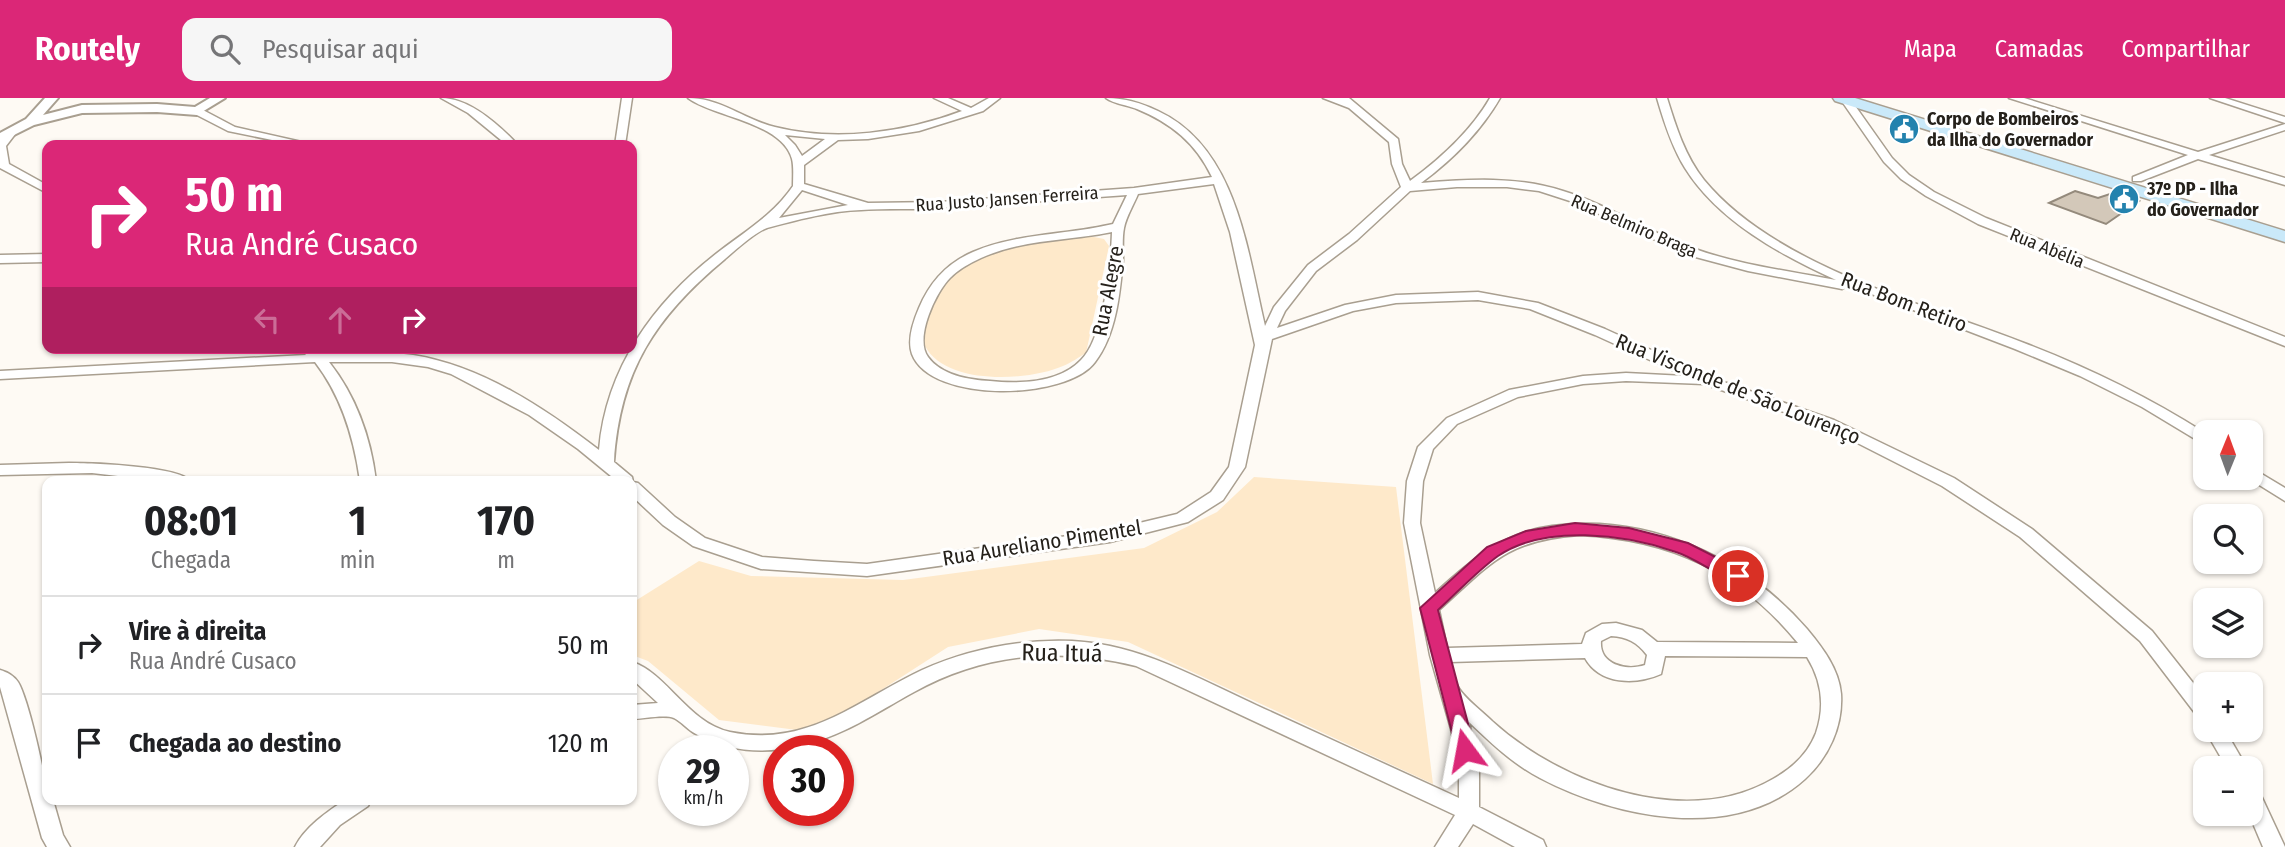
<!DOCTYPE html>
<html lang="pt">
<head>
<meta charset="utf-8">
<style>
	:root { --surface:#fff; --page:#f6f6f6; --text:#202124; --muted:#757577; --line:#e0e0e0; --accent:#db2777 }
	body { margin:0; font-family:"Fira Sans Condensed",sans-serif; background:var(--page); color:var(--text); height:100vh; display:flex; flex-direction:column; font-size:26px; white-space:nowrap }
	* { box-sizing:border-box; margin:0 }
	p { font-size:23px; color:var(--muted) }
	.icon { flex:none; width:38px; height:38px; fill:none; stroke:currentColor; stroke-width:2; stroke-linecap:round; stroke-linejoin:round }
	.map { position:relative; flex:1; overflow:hidden }
	.drawer { position:absolute; left:42px; top:378px; width:595px; height:329px; display:flex; flex-direction:column; background:var(--surface); border-radius:14px; box-shadow:0 2px 5px #0004 }
	.drawer>* { flex:none }
	.hud { position:absolute; left:42px; top:42px; width:595px; height:214px; border-radius:14px; box-shadow:0 2px 5px #0004; background:#db2777; color:#fff; overflow:hidden }
	.needle { width:46px; rotate:1deg }
	.buttons { position:absolute; left:2193px; top:322px; display:grid; gap:14px }
	.buttons a { display:grid; place-items:center; width:70px; height:70px; border-radius:14px; background:var(--surface); box-shadow:0 2px 5px #0004; font-size:35px }
	.speed { position:absolute; left:658px; top:637px; display:flex; gap:14px; font-size:35px; font-weight:700; text-align:center }
	.speed>* { display:grid; place-content:center; width:91px; height:91px; border-radius:50%; background:var(--surface); box-shadow:0 2px 5px #0004; line-height:1 }
	.speed small { font-size:18px; font-weight:400 }
	.speed .limit { border:10px solid #d22; background:#fff; color:#111 }
	.pin { position:absolute; display:grid; place-items:center; width:60px; height:60px; color:#fff; margin:-30px; border:4px solid #fff; border-radius:50%; box-shadow:0 2px 7px #0007 }
	.me { position:absolute; width:77px; margin:-38px; rotate:347deg; stroke-linejoin:round; filter:drop-shadow(0 0 5px #0008) }
	.turn { display:flex; align-items:center; gap:24px; height:147px; padding:0 28px; font-size:32px }
	.turn .icon { width:91px; height:91px; stroke-width:2.5 }
	.turn b { display:block; font-size:49px; line-height:60px }
	.lanes { display:flex; align-items:center; height:66px; padding:0 28px; background:#0003; justify-content:center; gap:35px; direction:ltr }
	.lanes .off { opacity:.35 }
	.eta { display:flex; justify-content:space-evenly; align-items:center; height:119px; text-align:center }
	.eta b { font-size:42px; font-weight:700; line-height:49px }
	ul { padding:0; list-style:none }
	li { display:flex; align-items:center; gap:21px; height:98px; padding:0 28px; border-top:2px solid var(--line) }
	li div { flex:1 }
	li b { display:block; font-size:26px }
	li em { font-style:normal }
	header { display:flex; align-items:center; gap:42px; box-sizing:border-box; height:98px; padding:0 35px; background:var(--accent); color:#fff }
	header strong { font-size:33px }
	nav { display:flex; gap:38px; margin-inline-start:auto; font-size:24px }
	.search { width:490px; height:63px; background:var(--page); display:flex; align-items:center; gap:18px; box-sizing:border-box; padding:0 24px; border-radius:14px; color:var(--muted); font-size:26px }
	.map>svg:first-child { display:block }
</style>
</head>
<body>
<header>
<strong>Routely</strong>
<div class="search"><svg class="icon" aria-label="search" viewBox="0 0 24 24"><circle cx="10" cy="10" r="6"/><path d="M15 15l6 6"/></svg>Pesquisar aqui</div>
<nav><a>Mapa</a><a>Camadas</a><a>Compartilhar</a></nav>
</header>
<div class="map">
<svg width="2285" height="749" viewBox="0 0 2285 749">
	<rect width="100%" height="100%" fill="#fefaf4"/>
	<g fill="#fee9ca">
		<path d="M1089,138L1104,141L1109,148L1086,255C1079,259 1071,265 1063,268C1029,283 946,288 925,248C919,236 926,225 931,214C937,201 942,186 953,177C990,146 1043,143 1089,138Z"/>
		<polygon points="1254,379 1396,389 1433,686 1128,544 1039,531 948,549 858,607 805,633 719,622 648,563 632,557 632,505 699,463 751,478 903,482 1144,450 1217,414"/>
	</g>
	<polygon fill="#d3c8b9" stroke="#948a7c" stroke-width="2" points="2075,93 2098,100 2113,95 2139,103 2106,126 2049,105"/>
	<g fill="none" stroke-linecap="round" stroke-linejoin="round">
		<g stroke="#a99f90" stroke-width="3">
			<g id="minor">
				<path d="M441,0C470,0 499,27 518,47H507L468,15Z"/>
				<polygon points="622,0 632,0 625,47 615,47"/>
				<path d="M688,0C721,0 745,22 775,29C835,44 904,35 962,13L934,0H948L971,10L989,0H1000L983,13L919,33L868,41L838,42L804,67V86L868,105L939,104L1134,90L1212,79C1196,45 1171,25 1137,11C1127,7 1114,6 1106,0C1125,0 1141,5 1158,13C1237,50 1247,152 1265,228L1274,209L1308,167L1349,136L1401,89L1392,66L1389,44L1349,10L1323,0H1349L1398,41L1402,66L1410,83C1440,61 1471,33 1490,0H1500C1481,33 1451,63 1421,85C1469,81 1517,78 1563,93C1609,107 1650,135 1695,151C1740,167 1789,173 1836,182C1781,157 1718,123 1685,70C1672,49 1664,24 1657,0H1667C1676,29 1685,58 1704,82C1776,169 1923,205 2024,245C2087,269 2148,299 2205,335V347L2142,309L2080,278L2015,251L1848,187L1842,191L1748,173L1688,157L1573,104L1539,93L1507,89H1457L1410,93L1357,142L1316,173L1285,213L1277,230L1345,207L1396,197L1478,194L1538,205L1605,231L1715,281L1834,322L1954,380L2032,431L2152,533L2205,600V622L2198,619L2140,543L2020,439L1942,388L1824,328L1704,286L1626,283L1583,286L1518,299L1457,326L1433,351L1423,383L1420,425L1435,495C1470,463 1503,434 1552,428C1648,415 1746,460 1807,531C1822,549 1839,571 1841,596C1843,628 1829,659 1805,681C1734,745 1616,720 1540,680C1513,666 1491,645 1469,624L1479,673V709L1543,742L1546,749H1515L1473,726L1458,749H1435L1455,717L1136,568C1060,549 984,555 914,594C877,614 842,639 799,648C765,656 726,654 696,636C688,632 682,624 674,620C664,616 643,621 632,621V607L658,605L632,581V564C667,575 688,625 730,634C808,650 858,602 922,572C969,551 1021,541 1072,543C1139,546 1197,580 1256,607C1324,638 1391,669 1459,700V673L1451,631L1430,557L1404,425L1407,383L1418,349L1447,320L1509,292L1583,278L1626,275L1685,278L1595,237L1530,211L1478,202L1396,205L1353,213L1272,241L1245,369L1223,402L1188,424L1110,444L867,478L761,471L693,448L663,427L632,398V383H617L578,351L529,317L451,276L428,269L392,264H329C356,298 371,341 376,383H360C354,340 342,299 315,264L0,281V273L306,257L300,250H315L322,256C352,254 383,253 413,257C482,268 546,311 599,352C606,269 655,202 721,152C747,132 774,116 793,88C793,79 794,69 792,61C782,24 713,19 688,0ZM785,37L825,41L802,58L795,47ZM1214,86L1230,134L1255,247L1229,369L1211,394L1177,416L1110,432L867,466L814,463L762,459L705,440L675,419L638,385L633,384L632,379L614,364C620,273 655,219 725,161C734,153 757,133 767,130C797,122 830,113 861,112C887,110 914,112 940,110C1003,107 1065,101 1127,97L1113,126C1067,137 1017,135 973,154C947,165 930,184 919,210C913,224 907,242 912,256C931,306 1067,302 1095,264C1116,237 1120,195 1123,162C1123,152 1122,140 1124,130C1126,119 1134,106 1138,96ZM802,92L848,107L779,120ZM1112,134C1111,165 1104,240 1081,262C1059,285 1020,286 990,283C969,282 941,277 928,259C914,240 936,194 950,180C959,171 970,165 981,160C1022,141 1069,143 1112,134ZM1579,437C1670,441 1739,473 1798,545L1657,544L1642,532L1616,525L1602,526L1586,535L1582,546L1447,550L1439,512C1490,466 1506,442 1579,437ZM1611,538C1627,539 1637,544 1647,557L1645,567C1627,573 1599,567 1601,543ZM1665,558L1807,559C1822,583 1825,609 1816,635C1808,656 1791,671 1773,681C1686,732 1561,686 1492,623C1482,613 1465,601 1458,589C1454,582 1453,572 1450,564L1585,560C1600,587 1636,587 1661,576Z"/>
				<polygon points="1842,0 1853,0 1851,2 1892,60 1909,77 1934,94 1986,120 2285,239 2285,248 1978,126 1926,98 1901,81 1884,64 1841,2"/>
				<polygon points="2009,0 2024,0 2198,54 2285,26 2285,32 2209,57 2285,80 2285,87 2198,61 2141,83 2133,83 2133,79 2188,57"/>
				<polygon points="2210,0 2225,0 2285,19 2285,25"/>
				<polygon points="193,11 201,11 235,29 315,47 296,47 228,33 193,15"/>
				<polygon points="7,33 16,35 6,48 9,66 47,87 47,95 0,70 0,42"/>
				<polygon points="47,156 47,164 0,165 0,157"/>
				<path d="M69,365C92,365 177,368 191,383H161L92,375L0,377V367Z"/>
				<polygon points="2250,369 2285,390 2285,403 2248,380 2250,380"/>
				<path d="M0,572C7,574 14,578 18,584C28,600 47,682 47,702H53L63,737L70,749H47L42,740L0,589Z"/>
				<polygon points="2205,632 2225,632 2247,670 2227,670"/>
				<polygon points="2250,687 2257,689 2285,749 2263,749 2249,716"/>
				<path d="M345,702H371L368,708L340,727L320,749H295C305,729 327,714 345,702Z"/>
			</g>
		</g>
		<g stroke="#a99f90" stroke-width="4">
			<polygon id="tertiary" points="45,0 58,0 43,17 82,7 157,6 195,9 210,0 225,0 197,17 157,14 82,15 34,27 0,44 0,35 26,21"/>
		</g>
		<g stroke="#a99f90" stroke-width="3">
			<polygon id="secondary" points="1833,0 1855,0 2285,133 2285,144 1835,3"/>
		</g>
		<use href="#minor" fill="#fff" fill-rule="evenodd"/>
		<use href="#tertiary" fill="#fff" fill-rule="evenodd"/>
		<use href="#secondary" fill="#cae9f9" fill-rule="evenodd"/>
	</g>
	<path fill="#db2777" stroke="#8e194d" stroke-width="2" d="M1575,425L1629,430L1688,445L1745,474L1747,478L1738,484C1716,478 1698,461 1676,454C1625,436 1545,426 1498,458C1477,473 1458,494 1438,512L1475,652L1472,658L1465,660L1458,658L1420,510L1487,449L1526,433Z"/>
	<defs>
		<g id="civic-disc" transform="scale(1.575)"><circle r="9.5" fill="#2382ae" stroke="#fff"/><path d="M-.6-6.5H3V-4.5H.6V-3L4-1V1h2V6H-6V1h2V-1L-.6-3ZM-1.2 2.5V6h2.4V2.5Z" fill="#fff"/></g>
	</defs>
	<g fill-rule="evenodd">
		<use href="#civic-disc" x="1904" y="31"/>
		<use href="#civic-disc" x="2124" y="101"/>
	</g>
	<g text-anchor="middle" dominant-baseline="central" stroke-width="6" stroke-linejoin="round" paint-order="stroke">
		<g font-size="18" font-weight="bold" fill="#25211b" stroke="#fff" text-anchor="start">
			<text x="1927" y="21">Corpo de Bombeiros<tspan x="1927" dy="21">da Ilha do Governador</tspan></text>
			<text x="2147" y="91">37º DP - Ilha<tspan x="2147" dy="21">do Governador</tspan></text>
		</g>
		<g font-size="18" fill="#25211b" stroke="#fff">
			<text transform="translate(1007 101) rotate(-4)">Rua Justo Jansen Ferreira</text>
			<text transform="translate(1634 128) rotate(23)">Rua Belmiro Braga</text>
			<text transform="translate(2047 150) rotate(22)">Rua Abélia</text>
		</g>
		<g font-size="21" fill="#25211b" stroke="#fff">
			<text transform="translate(1108 193) rotate(-79)">Rua Alegre</text>
			<text transform="translate(1904 204) rotate(21)">Rua Bom Retiro</text>
			<text transform="translate(1738 291) rotate(22)">Rua Visconde de São Lourenço</text>
			<text transform="translate(1042 445) rotate(-9)">Rua Aureliano Pimentel</text>
		</g>
		<g font-size="24" fill="#25211b" stroke="#fff">
			<text transform="translate(1062 555) rotate(1)">Rua Ituá</text>
		</g>
	</g>
</svg>
<div class="buttons">
<a><svg class="needle" viewBox="-14 -14 28 28"><path d="M0-13l5 13h-10z" fill="#e53935"/><path d="M0 13l5-13h-10z" fill="#757577"/></svg></a>
<a><svg class="icon" aria-label="search" viewBox="0 0 24 24"><circle cx="10" cy="10" r="6"/><path d="M15 15l6 6"/></svg></a>
<a><svg class="icon" aria-label="layers" viewBox="0 0 24 24"><path d="M12 4l9 5-9 5-9-5zM3 14l9 5 9-5"/></svg></a>
<a>+</a>
<a>−</a>
</div>
<div class="speed"><div>29<small>km/h</small></div><div class="limit">30</div></div>
<div class="pin" style="left:1738px;top:478px;background:#d93025"><svg class="icon" aria-label="arrive" viewBox="0 0 24 24"><path d="M6 21V4h12l-3 4 3 4H6"/></svg></div>
<svg class="me" style="left:1465px;top:652px" viewBox="-20 -20 40 40"><path d="M0-17L14 15 0 8-14 15z" fill="#db2777" stroke="#fff" stroke-width="4"/></svg>
<div class="hud">
<div class="turn"><svg class="icon" aria-label="right" viewBox="0 0 24 24"><path d="M7 20v-9h11M14 6l5 5-5 5"/></svg><div><b>50 m</b>Rua André Cusaco</div></div>
<div class="lanes"><svg class="icon off" aria-label="left" viewBox="0 0 24 24"><path d="M17 20v-9H6M10 6l-5 5 5 5"/></svg><svg class="icon off" aria-label="ahead" viewBox="0 0 24 24"><path d="M12 20V5M6 11l6-6 6 6"/></svg><svg class="icon" aria-label="right" viewBox="0 0 24 24"><path d="M7 20v-9h11M14 6l5 5-5 5"/></svg></div>
</div>
<section class="drawer">
<div class="eta">
<div><b>08:01</b><p>Chegada</p></div>
<div><b>1</b><p>min</p></div>
<div><b>170</b><p>m</p></div>
</div>
<ul>
<li><svg class="icon" aria-label="right" viewBox="0 0 24 24"><path d="M7 20v-9h11M14 6l5 5-5 5"/></svg><div><b>Vire à direita</b><p>Rua André Cusaco</p></div><em>50 m</em></li>
<li><svg class="icon" aria-label="arrive" viewBox="0 0 24 24"><path d="M6 21V4h12l-3 4 3 4H6"/></svg><div><b>Chegada ao destino</b></div><em>120 m</em></li>
</ul>
</section>
</div>
</body>
</html>
